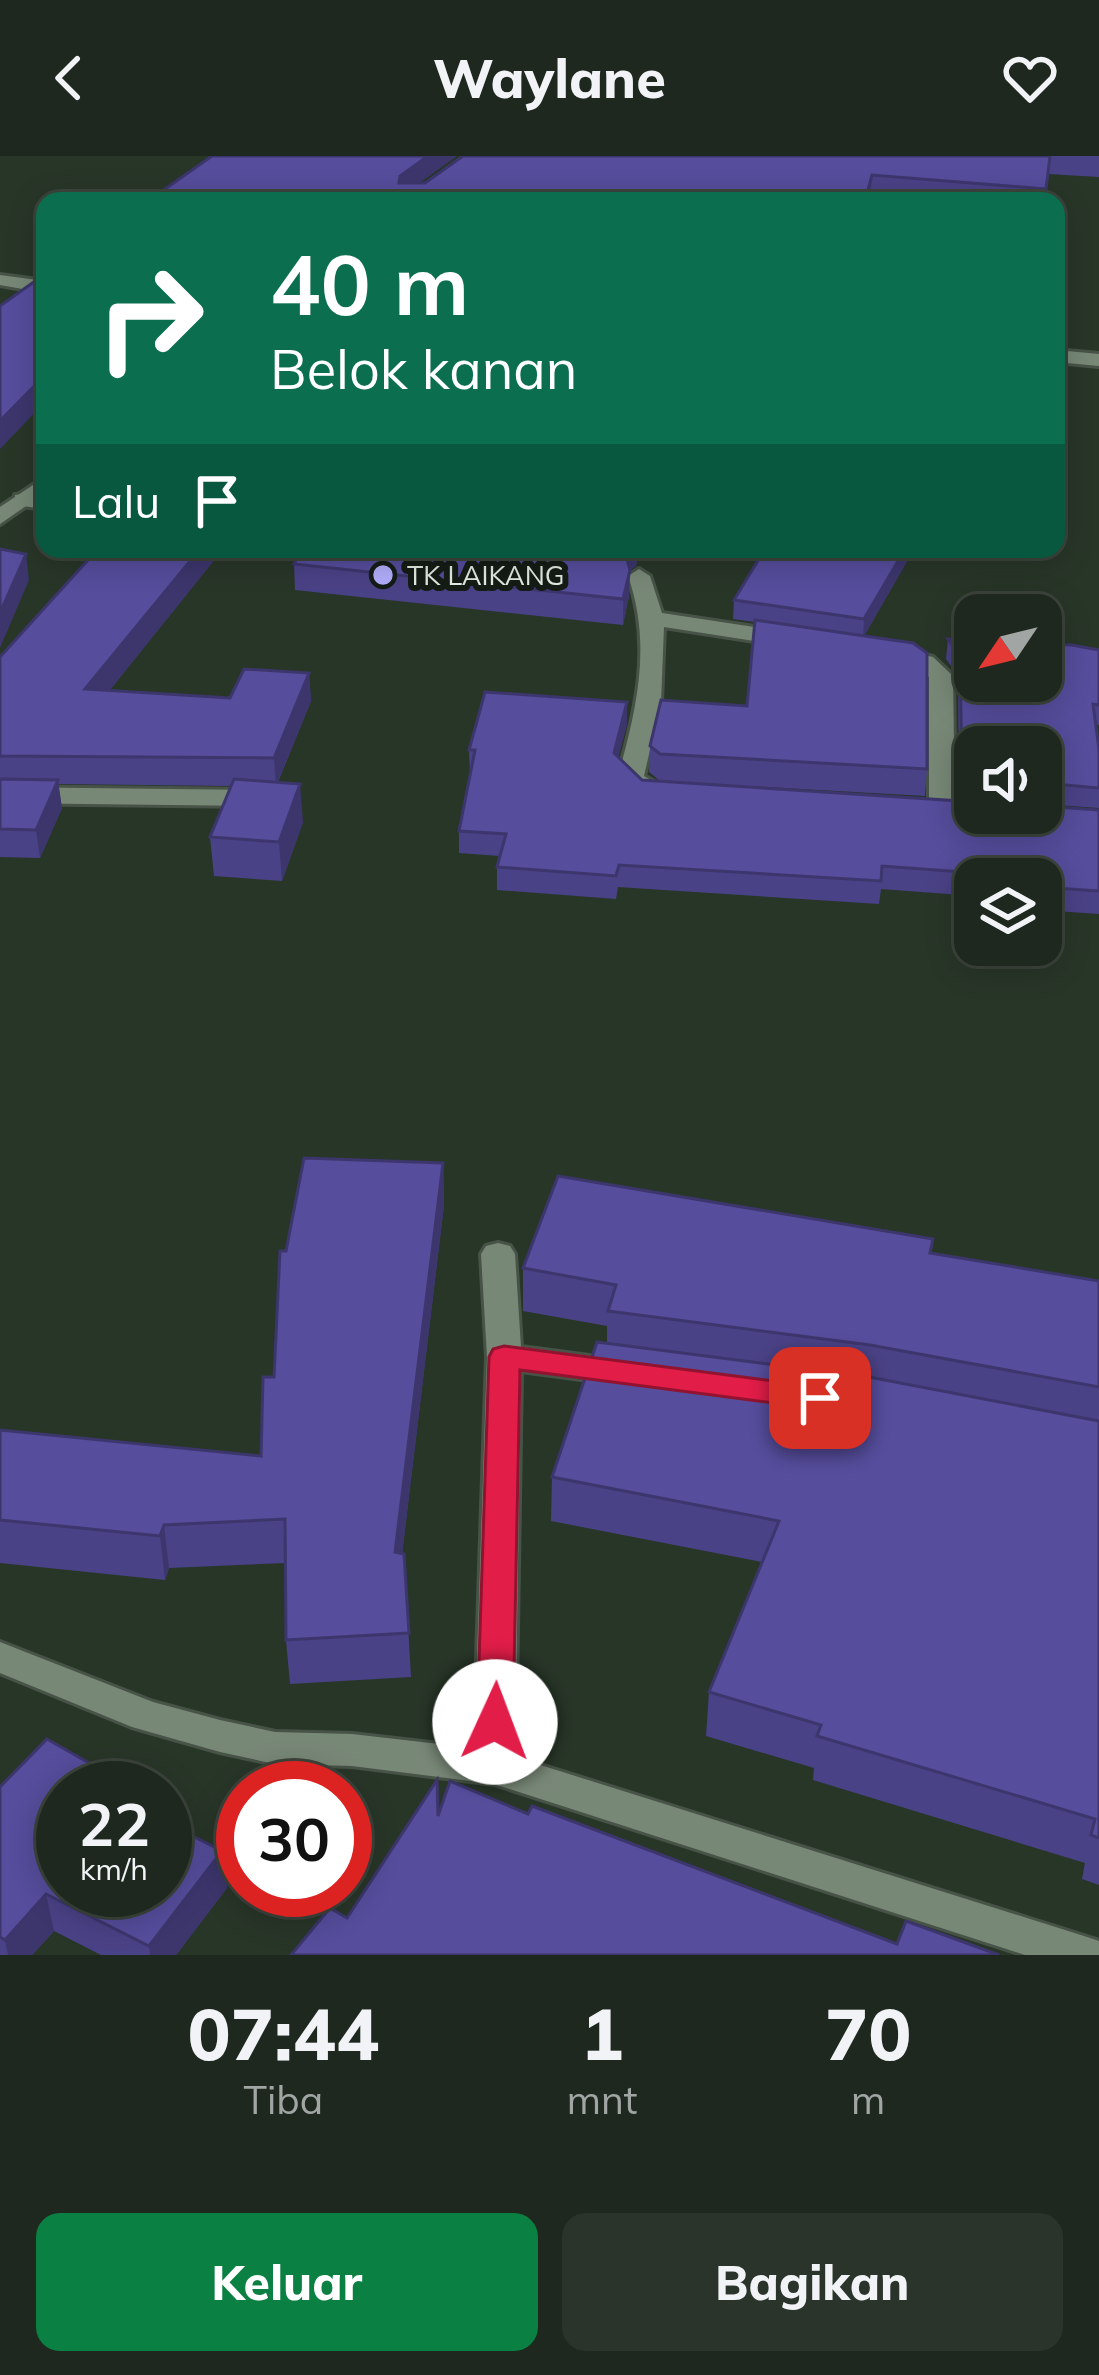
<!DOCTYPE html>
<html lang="id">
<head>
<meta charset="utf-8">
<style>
	:root { --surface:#1e281e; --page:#2b342b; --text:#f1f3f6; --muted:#a1a6a4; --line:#3c443c; --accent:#0b8043 }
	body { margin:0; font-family:Mulish,sans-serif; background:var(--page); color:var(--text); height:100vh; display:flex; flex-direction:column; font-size:45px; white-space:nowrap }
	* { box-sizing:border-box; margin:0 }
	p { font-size:39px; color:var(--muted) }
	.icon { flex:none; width:66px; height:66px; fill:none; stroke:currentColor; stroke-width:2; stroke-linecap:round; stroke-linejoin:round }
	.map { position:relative; height:1799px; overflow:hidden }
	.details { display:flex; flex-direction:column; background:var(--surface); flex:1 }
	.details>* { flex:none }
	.guide { position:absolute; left:36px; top:36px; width:1029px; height:366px; border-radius:24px; box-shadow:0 6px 30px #0003,0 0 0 3px var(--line); background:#0b6e4f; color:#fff; overflow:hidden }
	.needle { width:78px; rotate:235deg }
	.tools { position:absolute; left:954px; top:438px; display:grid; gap:24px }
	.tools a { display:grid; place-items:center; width:108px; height:108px; border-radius:24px; background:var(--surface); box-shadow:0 6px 30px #0003,0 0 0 3px var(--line); font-size:60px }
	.speed { position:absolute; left:36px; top:1605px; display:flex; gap:24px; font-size:60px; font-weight:700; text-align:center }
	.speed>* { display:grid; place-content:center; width:156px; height:156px; border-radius:50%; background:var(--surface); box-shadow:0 6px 30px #0003,0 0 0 3px var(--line); line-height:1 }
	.speed small { font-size:30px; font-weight:400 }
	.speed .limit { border:18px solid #d22; background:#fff; color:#111 }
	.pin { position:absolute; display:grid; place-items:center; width:102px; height:102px; color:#fff; margin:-51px; border-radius:24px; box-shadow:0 6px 18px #0006 }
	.me { position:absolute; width:132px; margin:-66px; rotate:2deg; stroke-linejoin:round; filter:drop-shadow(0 0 9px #0008) }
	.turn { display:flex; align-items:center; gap:42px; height:252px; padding:0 36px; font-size:54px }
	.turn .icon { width:156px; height:156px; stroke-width:2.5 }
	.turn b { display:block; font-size:84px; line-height:102px }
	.then { display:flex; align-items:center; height:114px; padding:0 36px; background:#0003; gap:24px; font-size:45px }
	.eta { display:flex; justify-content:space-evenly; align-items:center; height:204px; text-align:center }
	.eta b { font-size:72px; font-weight:800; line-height:84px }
	.primary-button { display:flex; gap:24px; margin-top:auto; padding:24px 36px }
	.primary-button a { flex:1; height:138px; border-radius:24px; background:var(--accent); color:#fff; font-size:48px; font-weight:800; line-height:138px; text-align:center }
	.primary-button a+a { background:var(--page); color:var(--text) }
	header { display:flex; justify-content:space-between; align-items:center; height:156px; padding:0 36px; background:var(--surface); font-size:54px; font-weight:800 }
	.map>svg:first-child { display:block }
</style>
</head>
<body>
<header><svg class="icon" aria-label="back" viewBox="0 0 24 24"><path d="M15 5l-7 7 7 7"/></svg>Waylane<svg class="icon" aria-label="heart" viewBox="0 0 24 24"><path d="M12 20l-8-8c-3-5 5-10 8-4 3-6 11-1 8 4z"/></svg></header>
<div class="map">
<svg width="1099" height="1799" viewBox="0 0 1099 1799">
	<rect width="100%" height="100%" fill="#283628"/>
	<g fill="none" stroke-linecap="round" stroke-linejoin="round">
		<g stroke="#475347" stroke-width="6">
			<polygon id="service" points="1056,194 1099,198 1099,210 1056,206"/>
		</g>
		<g stroke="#475347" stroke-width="6">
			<g id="minor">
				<polygon points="0,119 45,125 45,137 0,129"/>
				<polygon points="23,338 45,341 45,353 15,349 15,339"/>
				<path d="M639,413L650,420L662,457L793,477L805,484L793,491L664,471L661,546L644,620L672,636L659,644L629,634L618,620C637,552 652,488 628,420Z"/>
				<polygon points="888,491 933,501 953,520 955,656 951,662 933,662 929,656 929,521 909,508 880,503 880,493"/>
				<polygon points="0,631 264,634 277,642 264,650 0,647"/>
				<polygon points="498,1087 510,1090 515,1098 521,1191 627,1205 639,1208 644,1217 639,1226 627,1229 521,1215 515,1601 1084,1780 1099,1785 1099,1799 1025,1799 494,1628 352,1610 275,1608 220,1596 132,1571 0,1517 0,1486 153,1546 220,1564 275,1576 352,1578 474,1592 487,1201 481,1098 486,1090"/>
			</g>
		</g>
		<g stroke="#475347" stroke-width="6">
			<polygon id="secondary" points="45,321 45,337 0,368 0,351"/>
		</g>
		<use href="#service" fill="#788877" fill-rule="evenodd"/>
		<use href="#minor" fill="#788877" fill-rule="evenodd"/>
		<use href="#secondary" fill="#788877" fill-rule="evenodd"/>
	</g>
	<g fill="#4a4286">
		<polygon points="463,0 1099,0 1099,21 1048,18 1045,45 932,45 870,40 869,45 148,45 425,27"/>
		<polygon points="98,393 223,393 109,535 230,542 309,517 311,545 278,626 303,666 282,725 214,720 210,681 231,630 58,628 62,652 40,702 0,701 0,501"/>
		<polygon points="301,393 639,393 636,410 630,414 629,440 623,469 295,434 294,408"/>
		<polygon points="765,393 914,393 864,480 927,613 925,640 660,625 649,616 650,590 747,550 755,466 733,463 734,444"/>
		<polygon points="948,483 1099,494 1099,569 1096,568 1099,593 1099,652 1041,648 1041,591 975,591 975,645 959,643 958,520 946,503"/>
		<polygon points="627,546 627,568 618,601 642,624 1099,654 1099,758 1041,754 1041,723 975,723 975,740 881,733 879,748 618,731 616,743 497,734 497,711 500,700 459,697 459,675 470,616 469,594"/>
		<polygon points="443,1007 444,1049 402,1398 404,1398 411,1521 290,1528 286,1484 286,1407 169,1412 165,1424 0,1407 0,1274 261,1300 274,1221 286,1095"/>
		<polygon points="933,1083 931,1097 1099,1125 1099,1729 1082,1723 1085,1707 813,1624 814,1612 706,1580 709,1536 762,1406 551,1365 552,1321 607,1188 607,1170 523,1155 523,1112"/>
		<polygon points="0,1631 63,1632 222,1695 227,1732 176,1799 101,1799 54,1775 32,1799 0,1799"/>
	</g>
	<g fill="#3c366d">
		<polygon points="428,0 457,0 400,41 400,20"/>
		<polygon points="872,19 869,45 865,45"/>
		<polygon points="45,219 45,246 0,293 0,265"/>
		<polygon points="200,393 223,393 88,561 85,533"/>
		<polygon points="624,393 639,393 636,410 630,414 629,440 623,469"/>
		<polygon points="905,393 914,393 863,482 864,463"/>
		<polygon points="26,398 29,424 0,492 0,457"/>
		<polygon points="309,517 311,545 276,630 274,602"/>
		<polygon points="627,546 627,568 614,619 614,597"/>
		<polygon points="58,624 62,652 40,702 36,674"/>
		<polygon points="300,628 303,666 282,725 279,686"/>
		<polygon points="443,1007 444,1049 397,1440 395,1396"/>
		<polygon points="164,1369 169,1412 165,1424 160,1380"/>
		<polygon points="222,1695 227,1732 176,1799 150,1799 149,1790"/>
		<polygon points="46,1738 54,1775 32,1799 8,1799 5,1784"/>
	</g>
	<g fill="#564d9c" stroke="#3c366d" stroke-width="3">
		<polygon points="212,0 428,0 400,20 399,27 425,27 463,0 1050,0 1046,33 872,19 865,45 148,45"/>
		<polygon points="45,118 45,219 0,265 0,150"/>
		<polygon points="0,393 26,398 0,457"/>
		<polygon points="98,393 200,393 85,533 230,542 244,513 309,517 274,602 0,600 0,501"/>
		<polygon points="301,393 624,393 630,414 623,443 294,408"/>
		<polygon points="765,393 905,393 864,463 734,444"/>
		<polygon points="755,464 913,487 927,497 927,613 660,598 650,590 661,544 747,550"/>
		<polygon points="948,483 975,484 975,525 1041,525 1041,488 1072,489 1099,494 1099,549 1093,548 1099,593 1099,632 1044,627 1041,630 1041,591 975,591 975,624 962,622 960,500"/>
		<polygon points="485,536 627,546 614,597 642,624 975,646 975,657 1041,657 1041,650 1099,654 1099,735 1041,731 1041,723 990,723 990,718 882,710 881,725 619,709 616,720 497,711 506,678 459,675 475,594 469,594"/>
		<polygon points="0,623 58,624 36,674 0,673"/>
		<polygon points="234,623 300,628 279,686 210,681"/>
		<polygon points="304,1002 443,1007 395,1396 404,1398 409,1477 286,1484 285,1363 164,1369 160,1380 0,1364 0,1274 261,1300 263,1221 274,1221 280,1095 286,1095"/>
		<polygon points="558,1020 933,1083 930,1097 1099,1125 1099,1231 870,1189 608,1155 616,1129 523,1112"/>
		<polygon points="597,1186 869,1221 1099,1265 1099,1682 1091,1679 1095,1663 817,1580 821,1569 709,1536 779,1365 552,1321"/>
		<polygon points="47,1583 133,1632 63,1632 63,1734 165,1734 165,1666 222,1695 149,1790 46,1738 5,1784 0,1781 0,1631"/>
		<polygon points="437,1624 438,1660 450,1625 528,1658 532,1650 897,1788 906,1765 999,1799 291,1799 330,1752 347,1762"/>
	</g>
	<polygon fill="#e11d48" stroke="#92132f" stroke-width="3" points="504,1190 820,1231 832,1234 836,1242 832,1250 820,1253 520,1214 513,1566 508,1576 495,1580 482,1576 477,1566 489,1201 493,1193"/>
	<circle fill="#b1adfa" stroke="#151c15" stroke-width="4.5" cx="383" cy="419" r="12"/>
	<g text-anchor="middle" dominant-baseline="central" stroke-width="12" stroke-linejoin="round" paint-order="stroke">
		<g font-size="27" fill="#e2ebe2" stroke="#151c15" text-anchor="start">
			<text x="407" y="419">TK LAIKANG</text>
		</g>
	</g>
</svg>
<div class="tools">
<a><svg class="needle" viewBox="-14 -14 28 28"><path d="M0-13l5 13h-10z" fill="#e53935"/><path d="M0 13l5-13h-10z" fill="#a1a6a4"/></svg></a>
<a><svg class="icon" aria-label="sound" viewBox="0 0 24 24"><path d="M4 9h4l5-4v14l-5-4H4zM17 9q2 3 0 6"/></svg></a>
<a><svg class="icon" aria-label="layers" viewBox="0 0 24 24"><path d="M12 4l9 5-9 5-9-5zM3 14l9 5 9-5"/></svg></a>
</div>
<div class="speed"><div>22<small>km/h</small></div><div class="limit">30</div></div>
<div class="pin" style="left:820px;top:1242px;background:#d93025"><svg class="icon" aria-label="arrive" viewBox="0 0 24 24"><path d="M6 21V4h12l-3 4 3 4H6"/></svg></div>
<svg class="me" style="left:495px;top:1566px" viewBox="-20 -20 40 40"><circle r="19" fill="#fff"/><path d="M0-13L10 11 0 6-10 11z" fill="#e11d48"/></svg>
<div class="guide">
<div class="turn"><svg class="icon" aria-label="right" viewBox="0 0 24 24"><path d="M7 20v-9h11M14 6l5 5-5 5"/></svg><div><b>40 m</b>Belok kanan</div></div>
<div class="then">Lalu<svg class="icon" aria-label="arrive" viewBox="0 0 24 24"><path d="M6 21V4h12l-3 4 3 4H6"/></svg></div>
</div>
</div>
<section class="details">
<div class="eta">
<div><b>07:44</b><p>Tiba</p></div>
<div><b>1</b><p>mnt</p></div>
<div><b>70</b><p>m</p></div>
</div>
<div class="primary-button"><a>Keluar</a><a>Bagikan</a></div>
</section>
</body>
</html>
